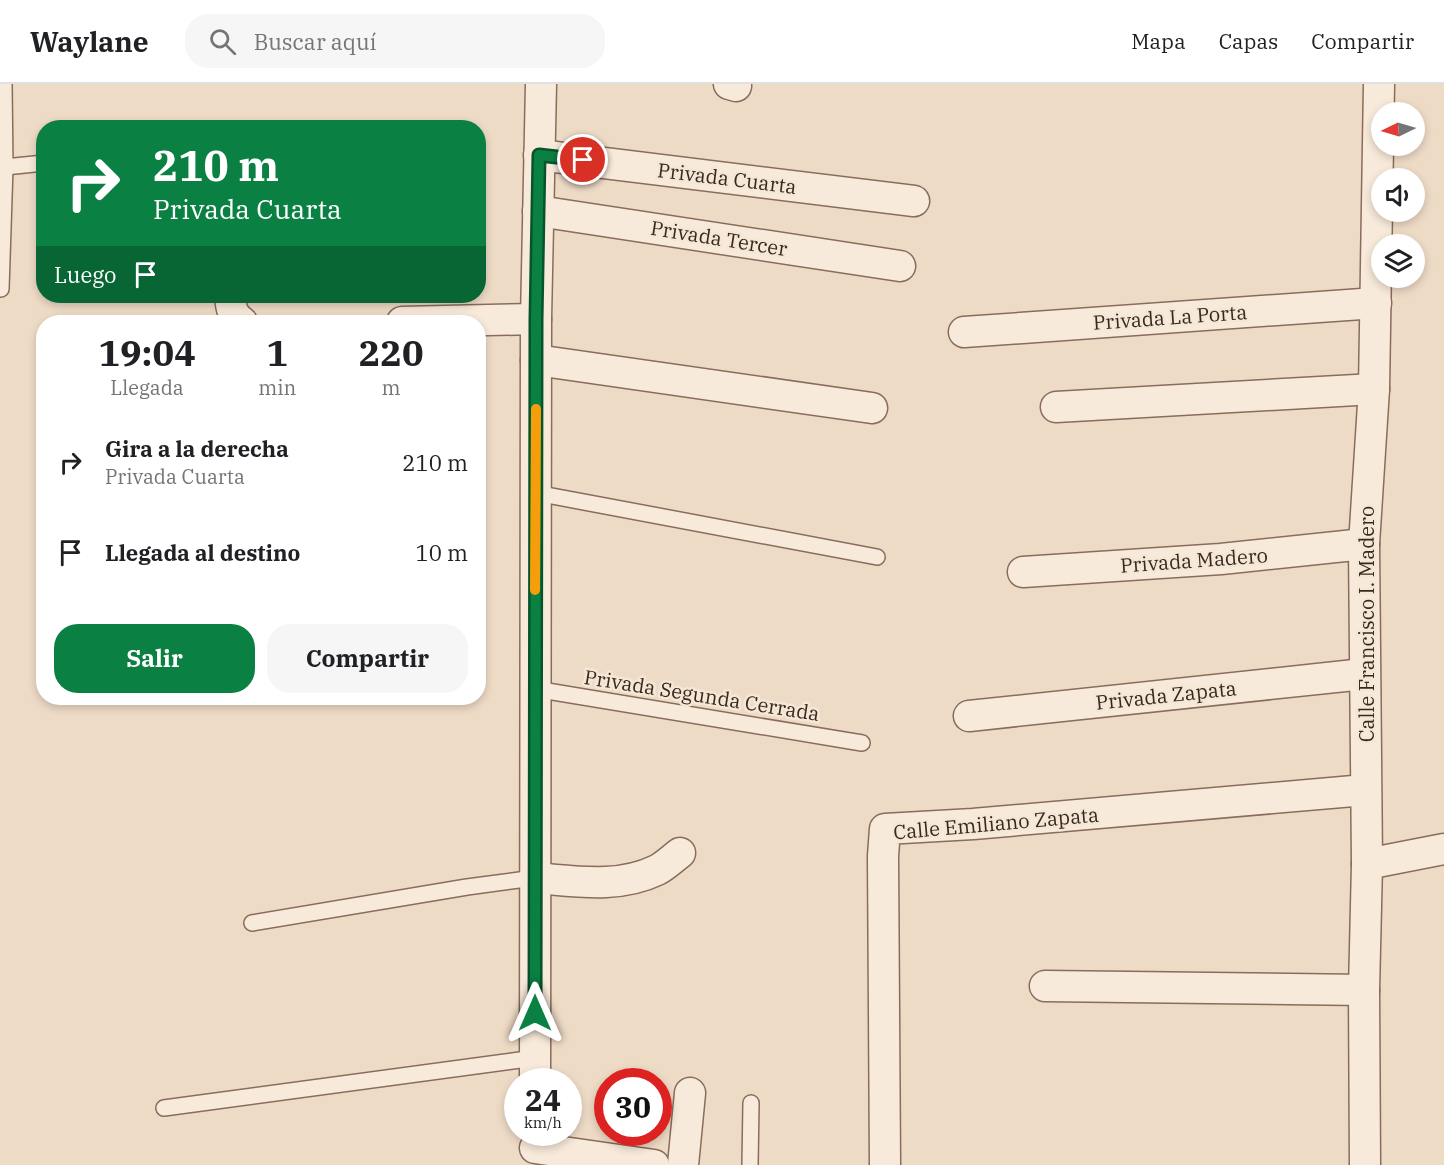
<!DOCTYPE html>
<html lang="es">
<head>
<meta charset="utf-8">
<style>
	:root { --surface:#fff; --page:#f6f6f6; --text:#202124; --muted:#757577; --line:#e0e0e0; --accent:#0b8043 }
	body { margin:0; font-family:"IBM Plex Serif",serif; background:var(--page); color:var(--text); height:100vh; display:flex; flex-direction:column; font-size:22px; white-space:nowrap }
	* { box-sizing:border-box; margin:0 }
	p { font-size:20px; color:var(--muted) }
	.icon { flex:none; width:33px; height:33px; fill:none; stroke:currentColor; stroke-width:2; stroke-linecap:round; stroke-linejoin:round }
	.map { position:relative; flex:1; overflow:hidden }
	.details { position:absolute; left:36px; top:231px; width:450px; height:390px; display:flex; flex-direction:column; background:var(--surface); border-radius:24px; box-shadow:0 3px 9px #0003 }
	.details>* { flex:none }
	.banner { position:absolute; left:36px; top:36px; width:450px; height:183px; border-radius:24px; box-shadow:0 3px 9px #0003; background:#0b8043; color:#fff; overflow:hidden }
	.needle { width:39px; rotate:265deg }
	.controls { position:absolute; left:1371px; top:18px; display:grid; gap:12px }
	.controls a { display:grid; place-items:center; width:54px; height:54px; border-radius:50%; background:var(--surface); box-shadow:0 3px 9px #0003; font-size:30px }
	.speed { position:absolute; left:504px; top:984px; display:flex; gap:12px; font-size:30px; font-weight:700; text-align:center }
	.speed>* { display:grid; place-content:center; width:78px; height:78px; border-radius:50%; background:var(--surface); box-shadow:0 3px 9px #0003; line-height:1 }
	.speed small { font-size:15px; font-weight:400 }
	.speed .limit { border:9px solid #d22; background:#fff; color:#111 }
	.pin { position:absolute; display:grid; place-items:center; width:51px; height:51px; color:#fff; margin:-26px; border:3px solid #fff; border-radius:50%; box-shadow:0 2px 6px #0007 }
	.me { position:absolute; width:66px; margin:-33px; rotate:0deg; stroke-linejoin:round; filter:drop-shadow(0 0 4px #0008) }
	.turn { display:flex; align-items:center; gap:21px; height:126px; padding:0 18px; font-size:27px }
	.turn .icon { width:78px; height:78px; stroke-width:2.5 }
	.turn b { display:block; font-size:42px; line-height:51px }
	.then { display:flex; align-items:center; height:57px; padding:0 18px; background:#0003; gap:12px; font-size:22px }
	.eta { display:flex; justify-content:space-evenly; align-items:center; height:102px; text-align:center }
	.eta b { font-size:36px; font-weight:700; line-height:42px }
	.primary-button { display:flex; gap:12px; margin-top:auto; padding:12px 18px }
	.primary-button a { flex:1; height:69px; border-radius:24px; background:var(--accent); color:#fff; font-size:24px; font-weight:700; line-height:69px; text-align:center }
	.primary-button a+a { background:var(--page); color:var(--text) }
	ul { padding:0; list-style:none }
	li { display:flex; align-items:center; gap:18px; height:90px; padding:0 18px }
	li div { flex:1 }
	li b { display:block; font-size:22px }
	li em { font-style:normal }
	header { display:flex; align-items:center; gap:36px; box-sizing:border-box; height:84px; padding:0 30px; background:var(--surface); border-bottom:2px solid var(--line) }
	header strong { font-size:28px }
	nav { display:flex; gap:33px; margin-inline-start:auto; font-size:21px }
	.search { width:420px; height:54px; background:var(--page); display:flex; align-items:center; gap:15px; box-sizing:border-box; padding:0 21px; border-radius:24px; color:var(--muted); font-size:22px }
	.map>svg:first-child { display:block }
</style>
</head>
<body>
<header>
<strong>Waylane</strong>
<div class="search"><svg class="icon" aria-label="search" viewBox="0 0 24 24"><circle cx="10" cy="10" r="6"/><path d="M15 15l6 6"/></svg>Buscar aquí</div>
<nav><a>Mapa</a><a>Capas</a><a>Compartir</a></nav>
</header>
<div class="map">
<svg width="1444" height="1081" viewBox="0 0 1444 1081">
	<rect width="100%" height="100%" fill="#eedbc6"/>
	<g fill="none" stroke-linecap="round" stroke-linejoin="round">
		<g stroke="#896c5c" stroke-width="18">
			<g id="service">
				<polyline points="5,83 44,79"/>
				<polyline points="1,205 5,83 4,0"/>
				<polyline points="536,409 877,473"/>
				<polyline points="535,605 862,659"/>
				<polyline points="252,839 467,803 534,794"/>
				<polyline points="164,1024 535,974"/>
				<polyline points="750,1081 751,1019"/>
			</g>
		</g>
		<g stroke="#896c5c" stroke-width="33">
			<g id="minor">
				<polyline points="729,0 736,2"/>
				<polyline points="539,71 914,117"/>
				<polyline points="538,127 900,182"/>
				<path d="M230,212C231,224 232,231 242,238"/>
				<polyline points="402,238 536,235"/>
				<polyline points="964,248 1376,219"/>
				<polyline points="536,276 872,324"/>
				<polyline points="1056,323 1374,305"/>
				<polyline points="1023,488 1221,475 1364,460"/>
				<polyline points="969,632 1364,590"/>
				<polyline points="1367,780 1444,765"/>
				<path d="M534,794C575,797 618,805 657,786C665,782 672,775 680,769"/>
				<polyline points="1045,902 1364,906"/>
				<polyline points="535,998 536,235 541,0"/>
				<polyline points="535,1064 654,1081"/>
				<polyline points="683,1081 690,1009"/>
				<polyline points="885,1081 883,772 885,745 973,740 1365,706"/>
				<polyline points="1365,1081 1364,906 1367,780 1364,460 1374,305 1379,0"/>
			</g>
		</g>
		<use href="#service" stroke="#f8eada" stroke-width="15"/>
		<use href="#minor" stroke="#f8eada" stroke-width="30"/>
	</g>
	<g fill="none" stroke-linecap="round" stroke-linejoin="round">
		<g stroke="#07532c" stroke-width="15">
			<polyline id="route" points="535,929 536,235 539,71 583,76"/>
		</g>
		<use href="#route" stroke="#0b8043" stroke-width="10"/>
		<polyline stroke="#f59e0b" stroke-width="10" points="535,506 536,325"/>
	</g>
	<g text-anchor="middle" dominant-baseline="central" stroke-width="5" stroke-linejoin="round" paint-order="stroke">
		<g font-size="20" fill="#392820" stroke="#f5e7d6">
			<text transform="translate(727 94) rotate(7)">Privada Cuarta</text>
			<text transform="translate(719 154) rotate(9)">Privada Tercer</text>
			<text transform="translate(1170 233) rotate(-4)">Privada La Porta</text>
			<text transform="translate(1194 476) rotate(-4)">Privada Madero</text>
			<text transform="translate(1366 540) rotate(-90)">Calle Francisco I. Madero</text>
			<text transform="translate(702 611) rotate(9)">Privada Segunda Cerrada</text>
			<text transform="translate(1166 611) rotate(-6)">Privada Zapata</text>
			<text transform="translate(996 739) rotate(-5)">Calle Emiliano Zapata</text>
		</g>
	</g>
</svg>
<div class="controls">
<a><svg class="needle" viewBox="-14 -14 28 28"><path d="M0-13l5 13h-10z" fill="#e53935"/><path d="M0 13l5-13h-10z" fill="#757577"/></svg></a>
<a><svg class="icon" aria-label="sound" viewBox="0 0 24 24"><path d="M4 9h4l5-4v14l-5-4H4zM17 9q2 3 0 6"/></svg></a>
<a><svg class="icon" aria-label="layers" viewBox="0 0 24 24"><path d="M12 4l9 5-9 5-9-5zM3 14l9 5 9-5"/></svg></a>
</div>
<div class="speed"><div>24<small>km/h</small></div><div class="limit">30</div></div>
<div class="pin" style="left:583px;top:76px;background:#d93025"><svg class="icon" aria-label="arrive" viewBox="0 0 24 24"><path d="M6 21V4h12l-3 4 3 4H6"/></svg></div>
<svg class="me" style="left:535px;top:929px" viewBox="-20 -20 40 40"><path d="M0-17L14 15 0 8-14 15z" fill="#0b8043" stroke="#fff" stroke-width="4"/></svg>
<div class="banner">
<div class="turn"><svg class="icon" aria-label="right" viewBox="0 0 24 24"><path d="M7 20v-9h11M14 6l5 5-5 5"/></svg><div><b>210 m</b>Privada Cuarta</div></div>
<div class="then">Luego<svg class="icon" aria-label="arrive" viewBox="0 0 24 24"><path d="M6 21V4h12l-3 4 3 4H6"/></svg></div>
</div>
<section class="details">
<div class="eta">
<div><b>19:04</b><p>Llegada</p></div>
<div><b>1</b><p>min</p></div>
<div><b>220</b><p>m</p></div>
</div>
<ul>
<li><svg class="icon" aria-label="right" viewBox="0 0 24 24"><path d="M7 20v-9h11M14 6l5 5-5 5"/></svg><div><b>Gira a la derecha</b><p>Privada Cuarta</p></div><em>210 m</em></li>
<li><svg class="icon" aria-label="arrive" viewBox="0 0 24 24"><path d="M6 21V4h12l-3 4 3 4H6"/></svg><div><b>Llegada al destino</b></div><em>10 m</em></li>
</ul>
<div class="primary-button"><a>Salir</a><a>Compartir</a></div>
</section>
</div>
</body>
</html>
